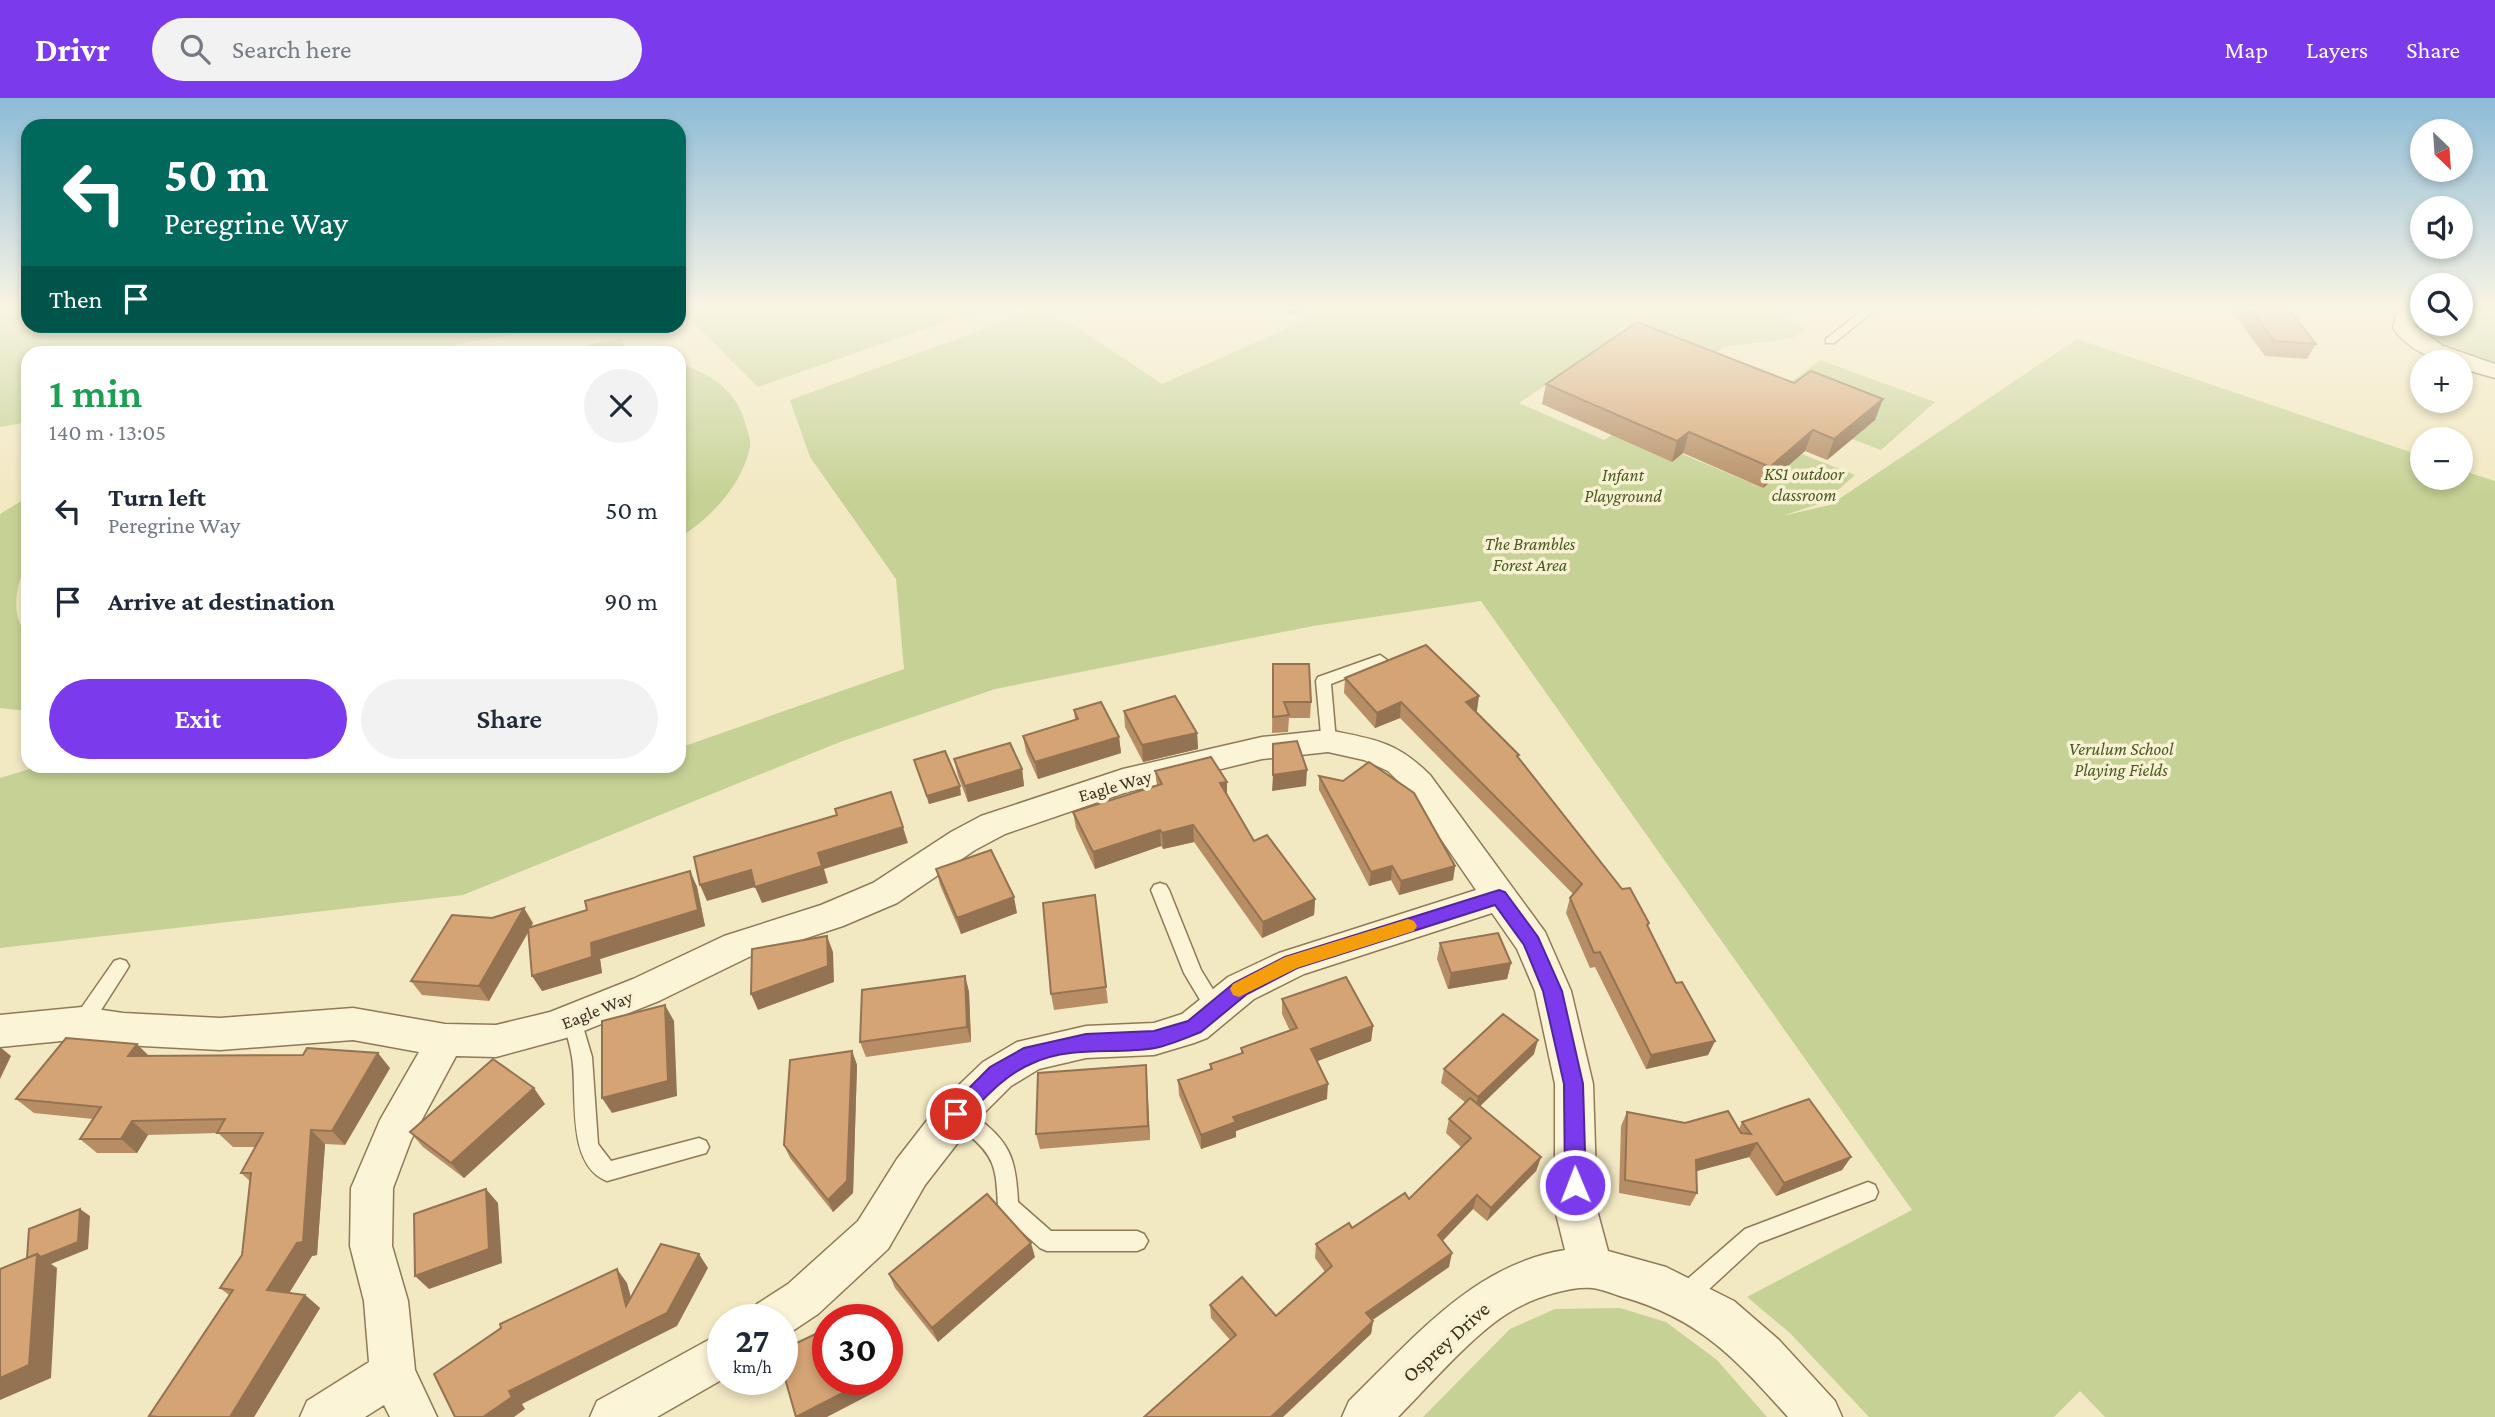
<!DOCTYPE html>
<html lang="en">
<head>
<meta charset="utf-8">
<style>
	:root { --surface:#fff; --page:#f2f2f3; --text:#1f2937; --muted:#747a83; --accent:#7c3aed }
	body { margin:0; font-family:"Crimson Pro",serif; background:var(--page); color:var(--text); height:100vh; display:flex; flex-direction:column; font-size:26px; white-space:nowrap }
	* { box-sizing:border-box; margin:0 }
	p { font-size:23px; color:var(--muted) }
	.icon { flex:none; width:38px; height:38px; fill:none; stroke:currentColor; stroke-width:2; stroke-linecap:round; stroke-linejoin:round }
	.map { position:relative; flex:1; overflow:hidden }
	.sheet { position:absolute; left:21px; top:248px; width:665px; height:427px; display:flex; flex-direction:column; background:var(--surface); border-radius:21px; box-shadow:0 4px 10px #0003 }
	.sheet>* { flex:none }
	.guide { position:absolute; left:21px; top:21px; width:665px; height:214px; border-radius:21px; box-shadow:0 4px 10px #0003; background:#00695c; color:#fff; overflow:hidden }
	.needle { width:46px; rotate:155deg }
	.controls { position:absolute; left:2410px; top:21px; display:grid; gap:14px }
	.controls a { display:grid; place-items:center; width:63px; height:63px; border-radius:50%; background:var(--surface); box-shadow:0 4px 10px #0003; font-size:35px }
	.speed { position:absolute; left:707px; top:1206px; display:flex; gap:14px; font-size:35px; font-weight:700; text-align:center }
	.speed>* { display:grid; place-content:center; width:91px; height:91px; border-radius:50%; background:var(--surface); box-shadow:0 4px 10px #0003; line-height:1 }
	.speed small { font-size:18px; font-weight:400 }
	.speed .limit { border:10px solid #d22; background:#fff; color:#111 }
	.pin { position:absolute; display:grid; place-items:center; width:60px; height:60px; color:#fff; margin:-30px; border:4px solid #fff; border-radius:50%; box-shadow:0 2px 7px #0007 }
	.me { position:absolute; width:77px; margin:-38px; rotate:359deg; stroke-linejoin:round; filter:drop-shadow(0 0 5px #0008) }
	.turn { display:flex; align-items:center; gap:24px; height:147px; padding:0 28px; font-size:32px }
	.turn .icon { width:91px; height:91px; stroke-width:2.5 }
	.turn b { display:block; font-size:49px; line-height:60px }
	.then { display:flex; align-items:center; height:66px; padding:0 28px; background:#0003; gap:14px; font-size:26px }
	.round { display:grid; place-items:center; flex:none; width:74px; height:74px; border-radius:37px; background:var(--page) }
	.head { display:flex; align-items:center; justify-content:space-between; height:119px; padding:0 28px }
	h1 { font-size:42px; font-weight:600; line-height:52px; color:#1e9e55 }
	.action { display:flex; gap:14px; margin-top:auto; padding:14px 28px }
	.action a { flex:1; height:80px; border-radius:42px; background:var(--accent); color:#fff; font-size:28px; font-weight:600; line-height:80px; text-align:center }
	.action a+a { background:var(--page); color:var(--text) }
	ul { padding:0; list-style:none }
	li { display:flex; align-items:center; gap:21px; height:91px; padding:0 28px }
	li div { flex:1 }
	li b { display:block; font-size:26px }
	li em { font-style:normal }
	header { display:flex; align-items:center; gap:42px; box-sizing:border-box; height:98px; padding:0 35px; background:var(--accent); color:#fff }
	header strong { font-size:33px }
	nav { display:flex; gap:38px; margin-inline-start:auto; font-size:24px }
	.search { width:490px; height:63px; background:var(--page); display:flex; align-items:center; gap:18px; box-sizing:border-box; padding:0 24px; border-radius:38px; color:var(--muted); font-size:26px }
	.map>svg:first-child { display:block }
</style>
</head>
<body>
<header>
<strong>Drivr</strong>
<div class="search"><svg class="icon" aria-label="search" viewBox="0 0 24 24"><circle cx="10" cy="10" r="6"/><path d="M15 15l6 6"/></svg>Search here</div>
<nav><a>Map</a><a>Layers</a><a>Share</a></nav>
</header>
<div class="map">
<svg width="2495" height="1319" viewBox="0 0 2495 1319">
	<rect width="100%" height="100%" fill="#f2e8c2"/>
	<g fill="#c6d295">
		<polygon points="0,212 28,212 28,228 538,228 514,236 412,255 28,256 28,324 0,329"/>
		<polygon points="681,212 979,212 758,289"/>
		<polygon points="1328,212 1763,212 1807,230 1793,240 1724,249 1708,261 1623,228 1614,242 1519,305 1604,342 1612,337 1672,364 1682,356 1763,390 1802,356 1855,377 1824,404 1782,418 1830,407 2077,241 2422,358 2422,380 2460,380 2461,372 2495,383 2495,1319 2105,1319 2080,1293 2054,1319 1869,1319 1790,1235 1747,1199 1912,1112 1481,503 1313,528 995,591 840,644 463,797 0,850 0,680 39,668 679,668 679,650 904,571 896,481 810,359 790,302 1033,213 1075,228 1162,286"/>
		<polygon points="2461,212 2495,212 2495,267 2432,245 2420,234 2419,223 2422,219 2422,226 2460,226"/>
		<polygon points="621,240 627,253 633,255 550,255"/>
		<polygon points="1820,262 1935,304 1881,352 1852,341 1874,322 1778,294"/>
		<path d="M679,266C712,275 738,294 746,328C748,334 751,343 750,349C742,387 711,420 679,440Z"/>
		<path d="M28,399V465C16,480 9,523 28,535V613L0,610V416Z"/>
		<polygon points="1620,1210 1666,1224 1717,1262 1767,1319 1423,1319 1510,1231 1555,1211"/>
	</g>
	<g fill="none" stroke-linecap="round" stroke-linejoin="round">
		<g stroke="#8f7957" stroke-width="3">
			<g id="lane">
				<polygon points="1863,212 1875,212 1834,245 1826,245 1826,241"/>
				<polygon points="1380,557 1387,562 1385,565 1331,586 1336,643 1334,647 1322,647 1316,583 1318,579"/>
				<polygon points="1160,785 1166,787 1169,792 1201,872 1225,911 1223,917 1216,919 1209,917 1184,875 1151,792 1154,787"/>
				<polygon points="120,861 126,863 129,868 126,873 89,931 82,933 75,931 73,925 75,919 114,863"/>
				<path d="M572,914L579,916L581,922L592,959L598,1046L611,1063L699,1040L706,1043L709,1049L706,1055L607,1083C565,1067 578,994 572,959C570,947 566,934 563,922L565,916Z"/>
				<path d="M956,1007C965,1010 972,1016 980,1022C1012,1046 1016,1065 1018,1104L1051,1133H1137L1144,1136L1148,1143L1144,1150L1137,1153H1047L1040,1150L1001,1115L998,1108C996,1072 996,1058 966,1035C958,1029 950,1025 946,1016L949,1010Z"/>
				<polygon points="1868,1084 1875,1087 1878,1094 1875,1101 1759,1145 1693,1206 1685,1209 1677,1206 1674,1198 1677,1190 1745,1131"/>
			</g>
		</g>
		<g stroke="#8f7957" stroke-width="3">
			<g id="street">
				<path d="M2398,212H2421L2415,228L2443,248L2495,266V280L2460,270V264C2435,264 2408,252 2393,230Z"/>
				<path d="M1328,632C1373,641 1396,643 1430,677L1545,834L1571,893L1593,986L1597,1112L1608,1153L1666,1169L1734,1203L1779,1242L1835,1303L1842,1319H1788C1736,1261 1700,1221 1623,1199C1613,1196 1602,1191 1592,1190C1570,1188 1534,1200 1515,1211C1475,1233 1431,1286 1398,1319H1342L1349,1303C1412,1242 1474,1166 1565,1152L1555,1112V986L1535,893L1517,851L1492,815L1304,876L1254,901L1207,940L1194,945L1154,957L1086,960L1039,971L1011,988L970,1029L925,1087L888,1151L818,1216L782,1240V1222H751L757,1206L788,1186L858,1123L897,1061L942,1003L983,964L1017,944L1086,928L1154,925L1182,916L1228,879L1279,855L1476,792L1408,693L1388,673L1364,662L1328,654L1262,661L1127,694L1005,736L975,752L897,805L843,828L749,859L659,903L566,940L496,959L456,958L411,1042L393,1090L392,1148L408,1203L415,1272L437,1319H390L384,1307L365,1319H300L307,1303L369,1264L364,1203L350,1148L351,1090L380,1022L419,954L353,942L220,952L123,947L82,941L0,949V917L82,909L123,915L220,920L353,910L445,926L496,927L550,914L633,881L724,838L821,807L873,785L951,734L981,718L1123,671L1262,639Z"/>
				<polygon points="723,1234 723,1281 657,1319 590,1319 597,1303"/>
			</g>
		</g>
		<use href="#lane" fill="#fcf4d7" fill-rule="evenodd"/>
		<use href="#street" fill="#fcf4d7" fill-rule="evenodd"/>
	</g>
	<g fill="#b68d65">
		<polygon points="1283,212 1303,212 1291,217"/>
		<polygon points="2231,212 2289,212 2316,246 2307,261 2265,258"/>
		<polygon points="1546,286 1875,322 1827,362 1805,353 1763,390 1683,355 1672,364 1542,306"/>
		<polygon points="1273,566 1311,604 1310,620 1289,620 1288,634 1272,635"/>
		<polygon points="1345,580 1479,598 1476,613 1519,660 1649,825 1648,828 1676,885 1715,943 1708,957 1646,971 1595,869 1590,870 1566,815 1570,800 1573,796 1400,620 1375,630 1344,595"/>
		<polygon points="1074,612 1119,639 1121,655 1038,681 1026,654 1023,638 1075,622"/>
		<polygon points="1124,613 1197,635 1198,651 1143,664 1125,629"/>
		<polygon points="954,661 1022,671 1024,688 968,704 958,678"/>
		<polygon points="914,662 961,697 929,706"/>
		<polygon points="1155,673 1227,684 1227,696 1254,743 1315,801 1314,817 1262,840 1194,744 1163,751 1161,748 1095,771 1076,730 1073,714 1157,688"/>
		<polygon points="1319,678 1455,768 1453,782 1399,797 1391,782 1369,788 1319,692"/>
		<polygon points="936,771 1017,815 961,836 940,787"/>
		<polygon points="690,773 697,789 705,828 600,861 602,875 542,893 528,835 489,903 422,897 411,883 533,825 531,829 587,812"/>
		<polygon points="1095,797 1108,905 1054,912 1051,896"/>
		<polygon points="1440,845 1511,865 1507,881 1448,891 1437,861"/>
		<polygon points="965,878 969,894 971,944 866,959 860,944"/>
		<polygon points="1282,901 1373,928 1371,943 1317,963 1327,1001 1236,1033 1236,1039 1201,1051 1179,997 1178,982 1210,971 1210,966 1241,955 1241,950 1290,933 1282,916"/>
		<polygon points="852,953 857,967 853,1095 833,1114 790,1060 784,1047"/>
		<polygon points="1534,956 1480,1008 1541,1059 1536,1073 1487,1123 1473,1111 1442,1143 1449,1169 1372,1222 1373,1223 1371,1236 1230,1242 1211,1220 1210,1207 1276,1218 1325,1174 1315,1160 1316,1146 1352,1130 1409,1101 1461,1049 1446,1035 1449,1021 1466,1005 1441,985 1444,971"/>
		<polygon points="150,958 390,970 345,1047 325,1046 317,1157 312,1158 289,1195 305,1197 320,1210 254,1319 151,1319 149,1318 229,1197 220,1190 242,1157 250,1083 241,1075 255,1049 233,1049 218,1035 148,1037 137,1055 97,1055 80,1041 93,1021 34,1015 16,1001"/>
		<polygon points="1147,982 1150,1042 1040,1051 1036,1036"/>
		<polygon points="545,1006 464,1080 423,1049 410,1034"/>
		<polygon points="1627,1014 1685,1025 1739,1031 1742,1024 1851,1059 1842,1072 1776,1098 1749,1059 1696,1073 1697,1095 1690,1108 1619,1095 1621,1028"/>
		<polygon points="1035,1159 938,1244 895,1190 889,1176"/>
	</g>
	<g fill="#947352">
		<polygon points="1291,212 1303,212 1291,217"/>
		<polygon points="1883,301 1875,322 1827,362 1834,341"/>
		<polygon points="1813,332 1805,353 1763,390 1770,369"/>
		<polygon points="1689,334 1683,355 1672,364 1677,343"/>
		<polygon points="1479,598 1477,613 1464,619 1466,604"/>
		<polygon points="1401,604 1400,620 1375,630 1377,615"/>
		<polygon points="1197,635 1198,651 1143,664 1142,647"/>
		<polygon points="1119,639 1121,655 1038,681 1035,664"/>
		<polygon points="1022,671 1024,688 968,704 965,688"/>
		<polygon points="1307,672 1306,688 1272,693 1273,677"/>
		<polygon points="1227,684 1227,700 1220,685"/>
		<polygon points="960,688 961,697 929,706 927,698"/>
		<polygon points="1193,727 1194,744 1163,751 1162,735"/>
		<polygon points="903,729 908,745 824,771 828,785 762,805 755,789 707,803 700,787 751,772 818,755"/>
		<polygon points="1160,732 1161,748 1095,771 1093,754"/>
		<polygon points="1392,768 1391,782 1369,788 1371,774"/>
		<polygon points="1455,768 1453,782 1399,797 1401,783"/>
		<polygon points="690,773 697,789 705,828 600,861 602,875 542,893 532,878 591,845"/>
		<polygon points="1014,799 1017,815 961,836 957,820"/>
		<polygon points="1315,801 1314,817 1262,840 1263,824"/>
		<polygon points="524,810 533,825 489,903 479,888"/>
		<polygon points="827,838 833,854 834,884 758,912 751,896"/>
		<polygon points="1511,865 1507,881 1448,891 1451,875"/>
		<polygon points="965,878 969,894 971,944 967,929"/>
		<polygon points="665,907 674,923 677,998 612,1015 602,1000"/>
		<polygon points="1373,928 1371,943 1310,966 1311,951"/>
		<polygon points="1538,942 1534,956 1475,1013 1478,999"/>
		<polygon points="1715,943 1708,957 1646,971 1651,957"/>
		<polygon points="137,946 152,961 128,958"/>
		<polygon points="0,949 11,958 0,981"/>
		<polygon points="852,953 857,967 853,1095 833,1114 828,1102"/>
		<polygon points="378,955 390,970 345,1047 332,1033"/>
		<polygon points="1146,967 1147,982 1150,1042 1148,1028"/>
		<polygon points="1328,986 1327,1001 1236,1033 1236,1039 1201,1051 1201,1037 1233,1019"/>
		<polygon points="534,990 545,1006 464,1080 451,1065"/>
		<polygon points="132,1023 148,1037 137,1055 121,1041"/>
		<polygon points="311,1032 325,1046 317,1157 312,1158 283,1205 267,1192"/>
		<polygon points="1757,1045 1749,1059 1690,1075 1696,1062"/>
		<polygon points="1541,1059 1536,1073 1487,1123 1491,1110"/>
		<polygon points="1851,1059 1842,1072 1776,1098 1784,1085"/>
		<polygon points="486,1091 498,1105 502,1165 429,1191 415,1178"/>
		<polygon points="1477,1097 1473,1111 1435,1151 1438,1137"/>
		<polygon points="80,1111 90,1118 88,1151 51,1166 57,1170 51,1280 0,1302 0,1280 37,1156"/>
		<polygon points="1031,1145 1035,1159 938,1244 932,1230"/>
		<polygon points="1452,1155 1449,1169 1364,1228 1366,1215"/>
		<polygon points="699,1156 708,1170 677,1228 522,1306 525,1311 514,1319 483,1319 509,1293"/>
		<polygon points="617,1171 627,1185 637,1221 626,1208"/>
		<polygon points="305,1197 320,1210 254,1319 230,1319"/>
		<polygon points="1373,1223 1371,1236 1283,1319 1271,1319"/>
		<polygon points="868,1281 871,1281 875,1294 827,1319 796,1319"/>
	</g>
	<g fill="#d4a475" stroke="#947352" stroke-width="2">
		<polygon points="2251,212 2289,212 2316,246 2274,243"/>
		<polygon points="1637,224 1794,285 1811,273 1883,301 1834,341 1813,332 1770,369 1689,334 1677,343 1546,286"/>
		<polygon points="1426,547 1479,598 1466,604 1519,657 1517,658 1622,791 1630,790 1649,825 1647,827 1676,885 1682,884 1715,943 1651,957 1600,854 1594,855 1570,800 1582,786 1401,604 1377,615 1345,580"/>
		<polygon points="1273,566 1309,566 1311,604 1284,604 1289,617 1273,619"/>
		<polygon points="1175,598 1197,635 1142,647 1124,613"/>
		<polygon points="1101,604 1119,639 1035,664 1023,638 1078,621 1074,612"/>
		<polygon points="1297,643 1307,672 1273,677 1273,646"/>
		<polygon points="1010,645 1022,671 965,688 954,661"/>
		<polygon points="945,653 960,688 927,698 914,662"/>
		<polygon points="1211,659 1227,684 1220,685 1254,743 1267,737 1315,801 1263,824 1193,727 1162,735 1160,732 1093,754 1073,714 1162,686 1155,673"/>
		<polygon points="1369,664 1414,695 1455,768 1401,783 1392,768 1371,774 1319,678 1343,683"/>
		<polygon points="891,694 903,729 818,755 822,768 755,789 751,772 700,787 694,759 837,717 835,711"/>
		<polygon points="991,752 1014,799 957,820 936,771"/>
		<polygon points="690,773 698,812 591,845 592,859 532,878 528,830 587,812 585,803"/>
		<polygon points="1095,797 1106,889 1051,896 1043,805"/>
		<polygon points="524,810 479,888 411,883 452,817 492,820"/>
		<polygon points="1498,835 1511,865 1451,875 1440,845"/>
		<polygon points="827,838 828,868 751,896 752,851"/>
		<polygon points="965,878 967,929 860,944 862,892"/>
		<polygon points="1346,879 1373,928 1311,951 1328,986 1233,1019 1236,1024 1201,1037 1178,982 1212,971 1210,966 1243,955 1241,950 1297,930 1282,901"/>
		<polygon points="665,907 668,983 602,1000 602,923"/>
		<polygon points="1503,916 1538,942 1478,999 1444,971"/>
		<polygon points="66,940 137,946 128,958 303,957 307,950 378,955 332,1033 311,1032 303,1144 297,1145 267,1192 305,1197 230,1319 158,1319 149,1318 233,1192 220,1190 242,1157 251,1075 241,1075 263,1035 217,1035 225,1021 132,1023 121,1041 80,1041 101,1009 16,1001"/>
		<polygon points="852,953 847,1083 828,1102 784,1047 790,962"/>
		<polygon points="493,961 534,990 451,1065 410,1034"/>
		<polygon points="1146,967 1148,1028 1036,1036 1038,975"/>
		<polygon points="1470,1000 1541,1059 1491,1110 1477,1097 1438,1137 1452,1155 1366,1215 1373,1223 1271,1319 1144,1319 1236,1237 1210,1207 1242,1179 1276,1218 1332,1168 1316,1146 1349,1125 1352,1130 1405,1095 1409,1101 1471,1040 1449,1021"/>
		<polygon points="1809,1001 1851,1059 1784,1085 1757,1045 1696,1062 1697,1095 1625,1082 1627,1014 1685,1025 1728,1013 1741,1035 1751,1036 1742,1024"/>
		<polygon points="486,1091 489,1151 415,1178 414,1116"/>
		<polygon points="987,1096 1031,1145 932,1230 889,1176"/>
		<polygon points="80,1111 78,1144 41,1159 37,1156 27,1160 29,1131"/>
		<polygon points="661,1146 699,1156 667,1215 509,1293 512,1299 483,1319 455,1319 434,1276 501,1230 500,1226 617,1171 626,1208"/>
		<polygon points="37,1156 29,1267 0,1280 0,1171"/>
		<polygon points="828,1230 828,1281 868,1282 796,1319 782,1270 782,1252"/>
	</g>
	<linearGradient id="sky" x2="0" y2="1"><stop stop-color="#8dbbd7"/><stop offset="0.53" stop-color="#f9f5e4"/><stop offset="1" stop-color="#f9f5e4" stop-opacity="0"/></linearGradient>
	<rect width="2495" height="397" fill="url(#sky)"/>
	<path fill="#7c3aed" stroke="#51269a" stroke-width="2" d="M1499,792L1505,794L1538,839L1562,893L1583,986L1586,1087L1583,1093L1575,1096L1568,1093L1565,1087L1564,986L1543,893L1524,847L1495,807L1297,870L1247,896L1201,934C1186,940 1170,947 1155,950C1115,957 1072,947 1033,965C1004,977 985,1000 963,1022L956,1025L949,1022L946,1016L949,1010L990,969L1024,950L1086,936L1154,933L1188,923L1234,885L1285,859Z"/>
	<polygon fill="#f59e0b" points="1408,821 1414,823 1417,828 1414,833 1297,870 1239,899 1233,897 1230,891 1233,886 1285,859"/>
	<g text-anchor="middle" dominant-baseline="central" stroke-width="7" stroke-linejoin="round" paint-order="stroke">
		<g font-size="18" font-style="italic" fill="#485b21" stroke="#f9f1d3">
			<text x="1804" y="376">KS1 outdoor<tspan x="1804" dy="21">classroom</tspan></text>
			<text x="1623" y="377">Infant<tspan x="1623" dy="21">Playground</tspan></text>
			<text x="1530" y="446">The Brambles<tspan x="1530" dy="21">Forest Area</tspan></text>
			<text x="2121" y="651">Verulum School<tspan x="2121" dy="21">Playing Fields</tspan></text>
		</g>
		<g font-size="18" fill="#3d2f1d" stroke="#f9f1d3">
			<text transform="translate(1115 688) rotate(-16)">Eagle Way</text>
			<text transform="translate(597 912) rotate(-22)">Eagle Way</text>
		</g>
		<g font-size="21" fill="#3d2f1d" stroke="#f9f1d3">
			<text transform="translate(1446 1244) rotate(-42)">Osprey Drive</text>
		</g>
	</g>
</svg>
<div class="controls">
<a><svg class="needle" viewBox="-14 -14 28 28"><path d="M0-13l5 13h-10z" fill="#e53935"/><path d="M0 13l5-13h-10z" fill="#747a83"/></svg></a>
<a><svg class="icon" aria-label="sound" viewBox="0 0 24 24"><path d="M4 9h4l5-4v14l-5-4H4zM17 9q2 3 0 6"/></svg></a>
<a><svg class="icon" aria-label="search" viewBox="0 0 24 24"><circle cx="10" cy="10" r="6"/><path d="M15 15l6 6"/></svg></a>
<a>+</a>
<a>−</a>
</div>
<div class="speed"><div>27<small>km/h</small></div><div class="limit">30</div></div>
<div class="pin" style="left:956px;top:1016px;background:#d93025"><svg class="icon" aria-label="arrive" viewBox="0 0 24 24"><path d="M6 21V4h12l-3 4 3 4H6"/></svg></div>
<svg class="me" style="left:1575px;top:1087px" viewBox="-20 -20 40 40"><circle r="17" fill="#7c3aed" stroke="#fff" stroke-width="3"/><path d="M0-11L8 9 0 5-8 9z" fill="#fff"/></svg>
<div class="guide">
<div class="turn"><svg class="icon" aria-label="left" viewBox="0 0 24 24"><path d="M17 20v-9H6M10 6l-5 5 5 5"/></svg><div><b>50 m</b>Peregrine Way</div></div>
<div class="then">Then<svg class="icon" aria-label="arrive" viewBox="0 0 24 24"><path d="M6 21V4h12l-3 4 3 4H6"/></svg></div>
</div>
<section class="sheet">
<div class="head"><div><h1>1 min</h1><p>140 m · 13:05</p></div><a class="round"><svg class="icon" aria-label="close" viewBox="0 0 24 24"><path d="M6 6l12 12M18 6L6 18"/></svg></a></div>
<ul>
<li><svg class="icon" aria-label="left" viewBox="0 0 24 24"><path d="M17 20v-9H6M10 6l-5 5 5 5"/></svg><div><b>Turn left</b><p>Peregrine Way</p></div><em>50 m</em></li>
<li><svg class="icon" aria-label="arrive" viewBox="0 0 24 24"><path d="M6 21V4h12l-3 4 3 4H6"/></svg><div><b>Arrive at destination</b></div><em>90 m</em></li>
</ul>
<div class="action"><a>Exit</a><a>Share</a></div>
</section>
</div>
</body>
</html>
